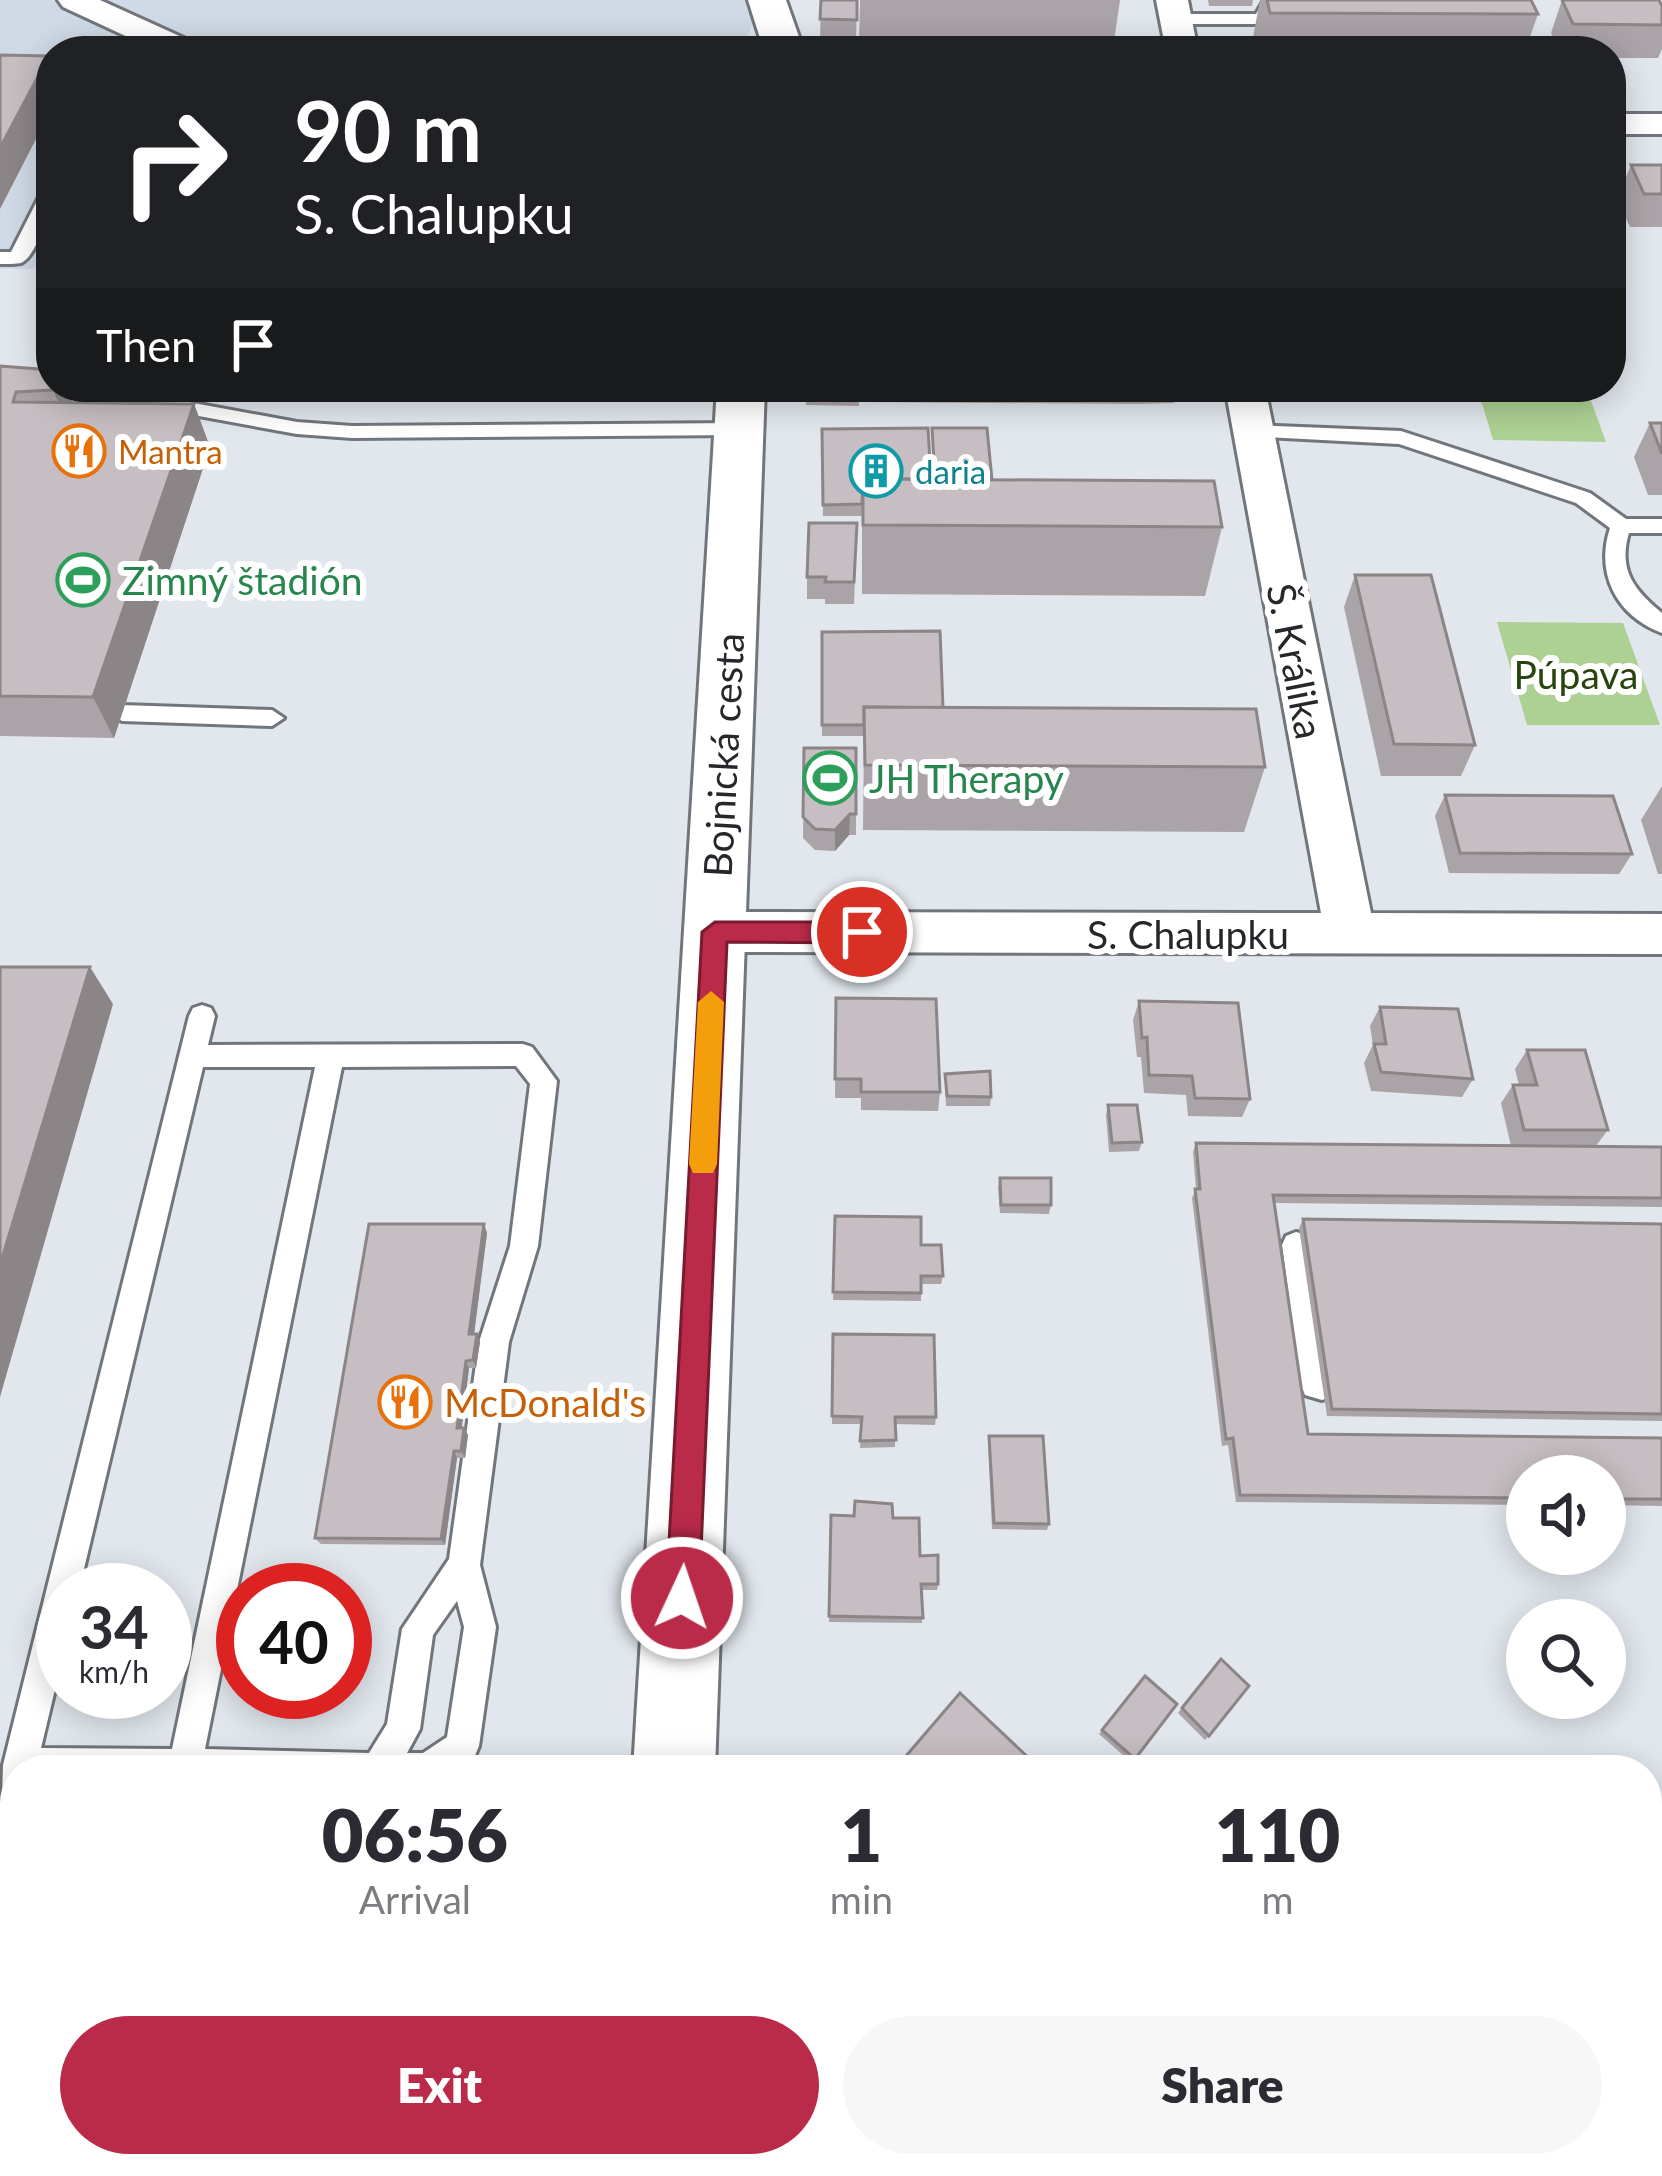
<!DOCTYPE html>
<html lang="en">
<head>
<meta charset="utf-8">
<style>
	:root { --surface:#fff; --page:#f7f7f7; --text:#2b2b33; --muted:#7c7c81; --accent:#ba2a49 }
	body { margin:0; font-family:Lato,sans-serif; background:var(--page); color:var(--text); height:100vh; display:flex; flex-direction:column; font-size:45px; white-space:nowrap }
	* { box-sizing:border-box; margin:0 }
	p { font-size:39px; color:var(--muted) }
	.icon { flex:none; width:66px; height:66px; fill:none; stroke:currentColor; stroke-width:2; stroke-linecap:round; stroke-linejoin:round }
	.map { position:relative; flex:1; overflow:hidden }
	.sheet { position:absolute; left:0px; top:1755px; width:1662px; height:423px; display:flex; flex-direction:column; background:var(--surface); border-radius:48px 48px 0 0; box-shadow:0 6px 30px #0003 }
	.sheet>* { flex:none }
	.guide { position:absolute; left:36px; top:36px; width:1590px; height:366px; border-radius:48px; box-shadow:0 6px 30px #0003; background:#202124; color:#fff; overflow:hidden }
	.controls { position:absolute; left:1506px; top:1455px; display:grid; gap:24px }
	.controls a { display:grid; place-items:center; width:120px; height:120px; border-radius:50%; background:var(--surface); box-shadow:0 6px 30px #0003; font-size:60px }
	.speed { position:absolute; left:36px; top:1563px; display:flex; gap:24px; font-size:60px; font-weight:700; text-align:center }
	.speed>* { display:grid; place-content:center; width:156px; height:156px; border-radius:50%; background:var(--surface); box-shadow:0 6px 30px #0003; line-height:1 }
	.speed small { font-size:30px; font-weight:400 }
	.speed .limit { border:18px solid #d22; background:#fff; color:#111 }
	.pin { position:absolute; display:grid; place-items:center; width:102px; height:102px; color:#fff; margin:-51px; border:6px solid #fff; border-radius:50%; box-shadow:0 3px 12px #0007 }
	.me { position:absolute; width:132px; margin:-66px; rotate:3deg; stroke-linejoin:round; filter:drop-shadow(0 0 9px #0008) }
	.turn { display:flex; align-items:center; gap:42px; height:252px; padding:0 60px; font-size:54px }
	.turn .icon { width:156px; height:156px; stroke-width:2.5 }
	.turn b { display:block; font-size:84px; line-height:102px }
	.then { display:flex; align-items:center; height:114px; padding:0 60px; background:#0003; gap:24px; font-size:45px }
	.eta { display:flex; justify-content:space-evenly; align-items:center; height:204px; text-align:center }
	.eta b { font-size:72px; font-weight:800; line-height:84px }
	.cta { display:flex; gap:24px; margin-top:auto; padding:24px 60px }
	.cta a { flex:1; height:138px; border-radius:72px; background:var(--accent); color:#fff; font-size:48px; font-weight:800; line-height:138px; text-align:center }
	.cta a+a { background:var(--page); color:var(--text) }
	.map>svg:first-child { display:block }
</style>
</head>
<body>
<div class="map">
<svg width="1662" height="2176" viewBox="0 0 1662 2176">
	<rect width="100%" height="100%" fill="#e1e7ed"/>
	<polygon fill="#d0dae6" points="0,0 756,0 755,18 743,47 736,51 188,51 143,31 133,51 51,51 51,232 34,269 0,269"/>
	<g fill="#add093">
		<polygon points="1477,387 1586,387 1606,442 1493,440"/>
		<polygon points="1497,622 1623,623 1660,725 1527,725"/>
	</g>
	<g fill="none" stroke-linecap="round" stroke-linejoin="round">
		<g stroke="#71767c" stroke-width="6">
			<g id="service">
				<polygon points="1264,0 1280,0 1267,22 1261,24 1176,24 1168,19 1176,14 1256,14"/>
				<path d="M51,186C51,203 39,255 21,263C19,264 3,264 0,264V252H11L42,191Z"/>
				<polygon points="0,383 107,387 297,422 352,426 739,423 749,429 739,435 352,438 297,434 84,395 0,395"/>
				<path d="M1253,425L1401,431L1590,493L1626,519H1662V533H1629C1618,570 1634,590 1662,613V633C1616,616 1595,573 1610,528L1576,503L1399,444L1246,436L1243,431Z"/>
				<polygon points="122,705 272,710 284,718 272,726 122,721 110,713"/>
				<path d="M202,1005L211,1008L215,1016L208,1045L523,1044L532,1047L557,1081L538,1246L509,1342L480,1565L496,1627L479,1746L474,1758L457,1770H15V1853L12,1859L0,1864L3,1765L189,1016L193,1008ZM516,1066L530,1084L510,1246L479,1342L449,1559L402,1629L387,1724L369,1753L205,1749L342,1067ZM203,1067H315L172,1749L41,1748L63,1656V1590H79ZM457,1601L464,1627L447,1737L423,1753H407L420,1729L433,1635Z"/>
				<polygon points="1296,1232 1311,1236 1315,1245 1312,1253 1329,1375 1337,1386 1333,1396 1322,1400 1305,1395 1301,1385 1282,1245 1286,1236"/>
				<polygon points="311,2163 349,2163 345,2176 307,2176"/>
			</g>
		</g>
		<g stroke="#71767c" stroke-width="6">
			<g id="minor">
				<polygon points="58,0 100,0 197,44 201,51 158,51 63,7"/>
				<polygon points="1156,0 1188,0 1198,51 1166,51"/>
				<rect x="1611" y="114" width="51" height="20"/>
				<polygon points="1225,387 1265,387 1371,913 1662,914 1662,954 715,952 697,946 690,932 697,918 715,912 1321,913"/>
				<rect x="0" y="1911" width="15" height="72"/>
				<polygon points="1083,2163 1169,2163 1174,2176 1088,2176"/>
			</g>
		</g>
		<g stroke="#71767c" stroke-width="6">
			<g id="tertiary">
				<polygon points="748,0 786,0 804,51 764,51"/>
				<polygon points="717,387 765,387 715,1770 633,1770"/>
				<polygon points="610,2163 702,2163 702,2176 608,2176"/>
			</g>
		</g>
		<use href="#service" fill="#fff" fill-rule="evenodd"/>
		<use href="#minor" fill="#fff" fill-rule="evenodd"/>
		<use href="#tertiary" fill="#fff" fill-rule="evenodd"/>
	</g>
	<g fill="#aaa3a7">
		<polygon points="821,0 857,0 856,42 820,42"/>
		<polygon points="860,0 1120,0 1114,41 859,41"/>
		<polygon points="1208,0 1253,0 1252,6 1209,6"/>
		<polygon points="1260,0 1531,0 1538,14 1525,51 1254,51 1252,43"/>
		<polygon points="1562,0 1662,6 1662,49 1658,58 1611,58 1611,51 1558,51 1551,33"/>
		<polygon points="1631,165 1662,165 1662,227 1630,227 1617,199"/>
		<polygon points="0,366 51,370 73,403 194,404 210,447 114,738 0,736"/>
		<polygon points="806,387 859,387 859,406 806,405"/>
		<polygon points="862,387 1177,387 1174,403 1138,404 862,402"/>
		<polygon points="1650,423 1662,423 1662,495 1648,495 1634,457"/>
		<polygon points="932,428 992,480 1222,527 1205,596 862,594 862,516 823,516 822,429 934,479"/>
		<polygon points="857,523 854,604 825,604 825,599 807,599 807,577"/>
		<polygon points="1355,575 1475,745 1461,776 1381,776 1344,607"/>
		<polygon points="822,632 943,708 1265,767 1244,832 863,830 864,736 822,736"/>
		<polygon points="804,748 856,748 856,835 849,835 835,851 815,850 803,838"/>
		<polygon points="1662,786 1662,874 1658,874 1641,820"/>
		<polygon points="1445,795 1632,854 1619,874 1449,873 1435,816"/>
		<polygon points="836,998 940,1092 938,1111 861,1110 861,1098 835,1098"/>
		<polygon points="1139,1001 1250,1099 1242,1117 1188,1116 1186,1095 1144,1093 1141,1057 1137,1057 1133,1020"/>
		<polygon points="1380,1007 1473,1079 1462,1097 1371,1091 1364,1063 1373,1045 1370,1026"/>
		<polygon points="1527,1050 1608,1130 1595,1147 1662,1147 1662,1207 1274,1203 1308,1434 1662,1438 1662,1506 1605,1505 1605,1476 1527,1476 1527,1505 1236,1502 1228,1445 1222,1446 1192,1198 1196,1189 1193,1152 1196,1143 1511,1146 1501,1103 1513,1085 1519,1085 1515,1069"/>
		<polygon points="945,1074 991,1097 990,1106 946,1106"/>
		<polygon points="1108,1105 1142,1142 1139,1151 1109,1152 1106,1115"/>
		<polygon points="1000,1178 1051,1205 1049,1214 1000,1213 998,1187"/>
		<polygon points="835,1216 921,1245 943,1276 941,1284 921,1284 921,1301 833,1300"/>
		<polygon points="1303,1219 1662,1224 1662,1421 1327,1416 1299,1228"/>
		<polygon points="484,1224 487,1233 474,1334 477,1334 480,1342 476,1368 469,1368 461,1428 464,1428 468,1435 465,1458 457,1458 445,1545 321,1544 315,1538"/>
		<polygon points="833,1334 936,1417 935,1425 895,1424 895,1447 860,1448 861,1424 832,1424"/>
		<polygon points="989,1436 1049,1524 1047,1530 992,1529 988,1443"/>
		<polygon points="831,1515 893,1518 938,1584 937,1590 921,1590 922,1623 829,1622"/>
		<polygon points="1221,1659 1249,1686 1205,1740 1178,1713"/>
		<polygon points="1145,1676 1177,1704 1132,1763 1099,1734"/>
		<polygon points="812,2163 1013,2163 1019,2164 1020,2176"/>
		<polygon points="1330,2163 1371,2163 1362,2176 1342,2176"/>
		<polygon points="1468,2163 1558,2163 1572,2176 1460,2176"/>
	</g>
	<g fill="#8b8588">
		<polygon points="49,56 51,61 51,110 0,209 0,148"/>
		<polygon points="54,387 66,387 77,413 72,432 53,390"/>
		<polygon points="194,404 210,447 114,738 93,697"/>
		<polygon points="850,814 849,835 835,851 835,830"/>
		<polygon points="90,967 113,1004 0,1397 0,1265"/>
		<polygon points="484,1224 487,1233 473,1342 469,1334"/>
		<polygon points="477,1334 480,1342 476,1368 473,1360"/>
		<polygon points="466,1361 469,1368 461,1435 457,1428"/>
		<polygon points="464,1428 468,1435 465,1458 461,1451"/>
		<polygon points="454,1451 457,1458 445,1545 441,1539"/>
		<polygon points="355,1606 361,1612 354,1653 349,1648"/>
	</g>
	<g fill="#c6bec2" stroke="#8b8588" stroke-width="3">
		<polygon points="821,0 857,0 857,20 820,19"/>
		<polygon points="1267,0 1531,0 1538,14 1270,13"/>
		<polygon points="1562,0 1659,0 1662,6 1662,25 1573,24"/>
		<polygon points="0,55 49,56 0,148"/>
		<polygon points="1631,165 1662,165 1662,194 1644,194"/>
		<polygon points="0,366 51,370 51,387 54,387 53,390 16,392 13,402 194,404 93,697 0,696"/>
		<polygon points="1650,423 1662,423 1662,454"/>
		<polygon points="928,428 931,479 863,479 862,504 823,505 822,429"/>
		<polygon points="932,428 987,428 992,480 935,479"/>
		<polygon points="863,479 1214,481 1222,527 863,525"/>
		<polygon points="809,523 857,523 854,582 825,582 826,577 807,577"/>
		<polygon points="1355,575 1431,575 1475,745 1394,744"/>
		<polygon points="940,631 943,708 864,707 864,725 822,725 822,632"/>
		<polygon points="864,707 1256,709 1265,767 865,765"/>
		<polygon points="804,748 856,748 856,814 850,814 835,830 815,829 803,817"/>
		<polygon points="1445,795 1613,796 1632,854 1460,853"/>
		<polygon points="0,967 90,967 0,1265"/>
		<polygon points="836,998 936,999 940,1092 861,1092 861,1079 835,1079"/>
		<polygon points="1139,1001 1238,1003 1250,1099 1195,1098 1192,1076 1149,1075 1147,1037 1142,1038"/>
		<polygon points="1380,1007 1458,1009 1473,1079 1381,1072 1374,1044 1386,1044"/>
		<polygon points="1527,1050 1585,1050 1608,1130 1524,1130 1513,1085 1537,1085"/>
		<polygon points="990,1071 991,1097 947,1096 945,1074"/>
		<polygon points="1108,1105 1137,1105 1142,1142 1112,1143"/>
		<polygon points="1196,1143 1662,1147 1662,1198 1273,1195 1308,1434 1662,1438 1662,1499 1605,1499 1605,1476 1527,1476 1527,1498 1240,1495 1233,1438 1226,1439 1208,1295 1195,1189 1200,1189"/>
		<polygon points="1000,1178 1051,1178 1051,1205 1001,1205"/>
		<polygon points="835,1216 921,1217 921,1245 941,1245 943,1276 921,1276 921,1293 833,1292"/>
		<polygon points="1303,1219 1662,1224 1662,1414 1332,1409"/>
		<polygon points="369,1224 484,1224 469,1334 477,1334 473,1360 466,1361 457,1428 464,1428 461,1451 454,1451 441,1539 315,1538"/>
		<polygon points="833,1334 934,1335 936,1417 895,1417 896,1440 860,1441 862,1417 832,1416"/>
		<polygon points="989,1436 1043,1436 1049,1524 994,1523"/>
		<polygon points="855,1501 892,1504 893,1518 919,1518 920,1556 938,1555 938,1584 921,1584 923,1618 829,1616 831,1515 854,1516"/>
		<polygon points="345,1606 355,1606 349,1648 345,1648"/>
		<polygon points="1221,1659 1249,1686 1209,1736 1182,1708"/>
		<polygon points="1145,1676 1177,1704 1135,1759 1102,1730"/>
		<polygon points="960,1693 1035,1764 1031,1770 894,1770"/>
		<polygon points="812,2163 1019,2164 1020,2176 812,2176"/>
		<polygon points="1336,2163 1371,2163 1362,2176 1348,2176"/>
		<polygon points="1476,2163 1558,2163 1572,2176 1469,2176"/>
	</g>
	<polygon fill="#ba2a49" stroke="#791b2f" stroke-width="3" points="715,922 862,922 875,932 862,943 727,942 699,1598 694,1609 682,1614 671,1609 666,1598 702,932"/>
	<polygon fill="#f59e0b" points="711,991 724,1002 717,1164 713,1173 693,1173 689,1164 698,1002"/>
	<defs>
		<g id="restaurant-ring" transform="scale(2.7)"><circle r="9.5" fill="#fff" stroke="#e8710a" stroke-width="1.5"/><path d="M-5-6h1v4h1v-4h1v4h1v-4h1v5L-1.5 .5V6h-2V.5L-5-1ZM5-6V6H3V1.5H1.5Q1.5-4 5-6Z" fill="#e8710a"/></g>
		<g id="building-ring" transform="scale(2.7)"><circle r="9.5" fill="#fff" stroke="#0f9aa8" stroke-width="1.5"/><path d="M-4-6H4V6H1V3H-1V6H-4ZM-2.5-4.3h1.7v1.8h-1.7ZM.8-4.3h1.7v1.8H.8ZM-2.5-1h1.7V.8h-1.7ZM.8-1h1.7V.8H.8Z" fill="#0f9aa8"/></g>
		<g id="stadium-ring" transform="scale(2.7)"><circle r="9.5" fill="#fff" stroke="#2e9e5b" stroke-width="1.5"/><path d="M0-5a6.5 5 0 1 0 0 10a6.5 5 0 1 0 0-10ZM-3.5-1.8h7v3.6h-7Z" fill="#2e9e5b"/></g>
	</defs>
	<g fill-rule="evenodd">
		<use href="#restaurant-ring" x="79" y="451"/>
		<use href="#building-ring" x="876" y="471"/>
		<use href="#stadium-ring" x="83" y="580"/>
		<use href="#stadium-ring" x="830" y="778"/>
		<use href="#restaurant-ring" x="405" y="1402"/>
	</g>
	<g text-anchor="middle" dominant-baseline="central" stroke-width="12" stroke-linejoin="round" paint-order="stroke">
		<g font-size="33" fill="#c56008" stroke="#fff" text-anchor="start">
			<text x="118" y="451">Mantra</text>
		</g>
		<g font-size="33" fill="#0d838f" stroke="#fff" text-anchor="start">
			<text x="915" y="471">daria</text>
		</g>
		<g font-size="39" fill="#27864d" stroke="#fff" text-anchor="start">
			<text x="122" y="580">Zimný štadión</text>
			<text x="869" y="778">JH Therapy</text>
		</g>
		<g font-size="39" fill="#25272a" stroke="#fff">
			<text transform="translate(1296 661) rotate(79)">Š. Králika</text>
			<text transform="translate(723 755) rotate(-87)">Bojnická cesta</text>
			<text x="1188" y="934">S. Chalupku</text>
		</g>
		<g font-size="39" fill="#29440c" stroke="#fff">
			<text x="1576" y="674">Púpava</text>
		</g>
		<g font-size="39" fill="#c56008" stroke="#fff" text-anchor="start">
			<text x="444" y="1402">McDonald's</text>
		</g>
	</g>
</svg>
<div class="controls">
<a><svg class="icon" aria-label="sound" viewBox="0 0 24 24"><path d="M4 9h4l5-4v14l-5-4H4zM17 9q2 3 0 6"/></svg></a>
<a><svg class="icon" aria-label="search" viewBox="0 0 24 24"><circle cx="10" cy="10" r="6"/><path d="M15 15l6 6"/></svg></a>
</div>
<div class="speed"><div>34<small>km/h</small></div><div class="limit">40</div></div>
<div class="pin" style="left:862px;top:932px;background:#d93025"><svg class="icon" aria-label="arrive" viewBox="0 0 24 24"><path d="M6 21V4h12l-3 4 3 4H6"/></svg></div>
<svg class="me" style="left:682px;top:1598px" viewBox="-20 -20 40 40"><circle r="17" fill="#ba2a49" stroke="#fff" stroke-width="3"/><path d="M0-11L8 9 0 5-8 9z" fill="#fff"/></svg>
<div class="guide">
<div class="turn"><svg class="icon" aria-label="right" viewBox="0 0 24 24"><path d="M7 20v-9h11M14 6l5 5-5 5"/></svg><div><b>90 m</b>S. Chalupku</div></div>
<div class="then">Then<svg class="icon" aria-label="arrive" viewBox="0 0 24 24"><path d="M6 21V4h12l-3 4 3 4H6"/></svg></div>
</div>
<section class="sheet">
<div class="eta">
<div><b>06:56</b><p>Arrival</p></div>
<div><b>1</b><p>min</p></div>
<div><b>110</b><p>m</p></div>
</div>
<div class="cta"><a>Exit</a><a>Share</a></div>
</section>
</div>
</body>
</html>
